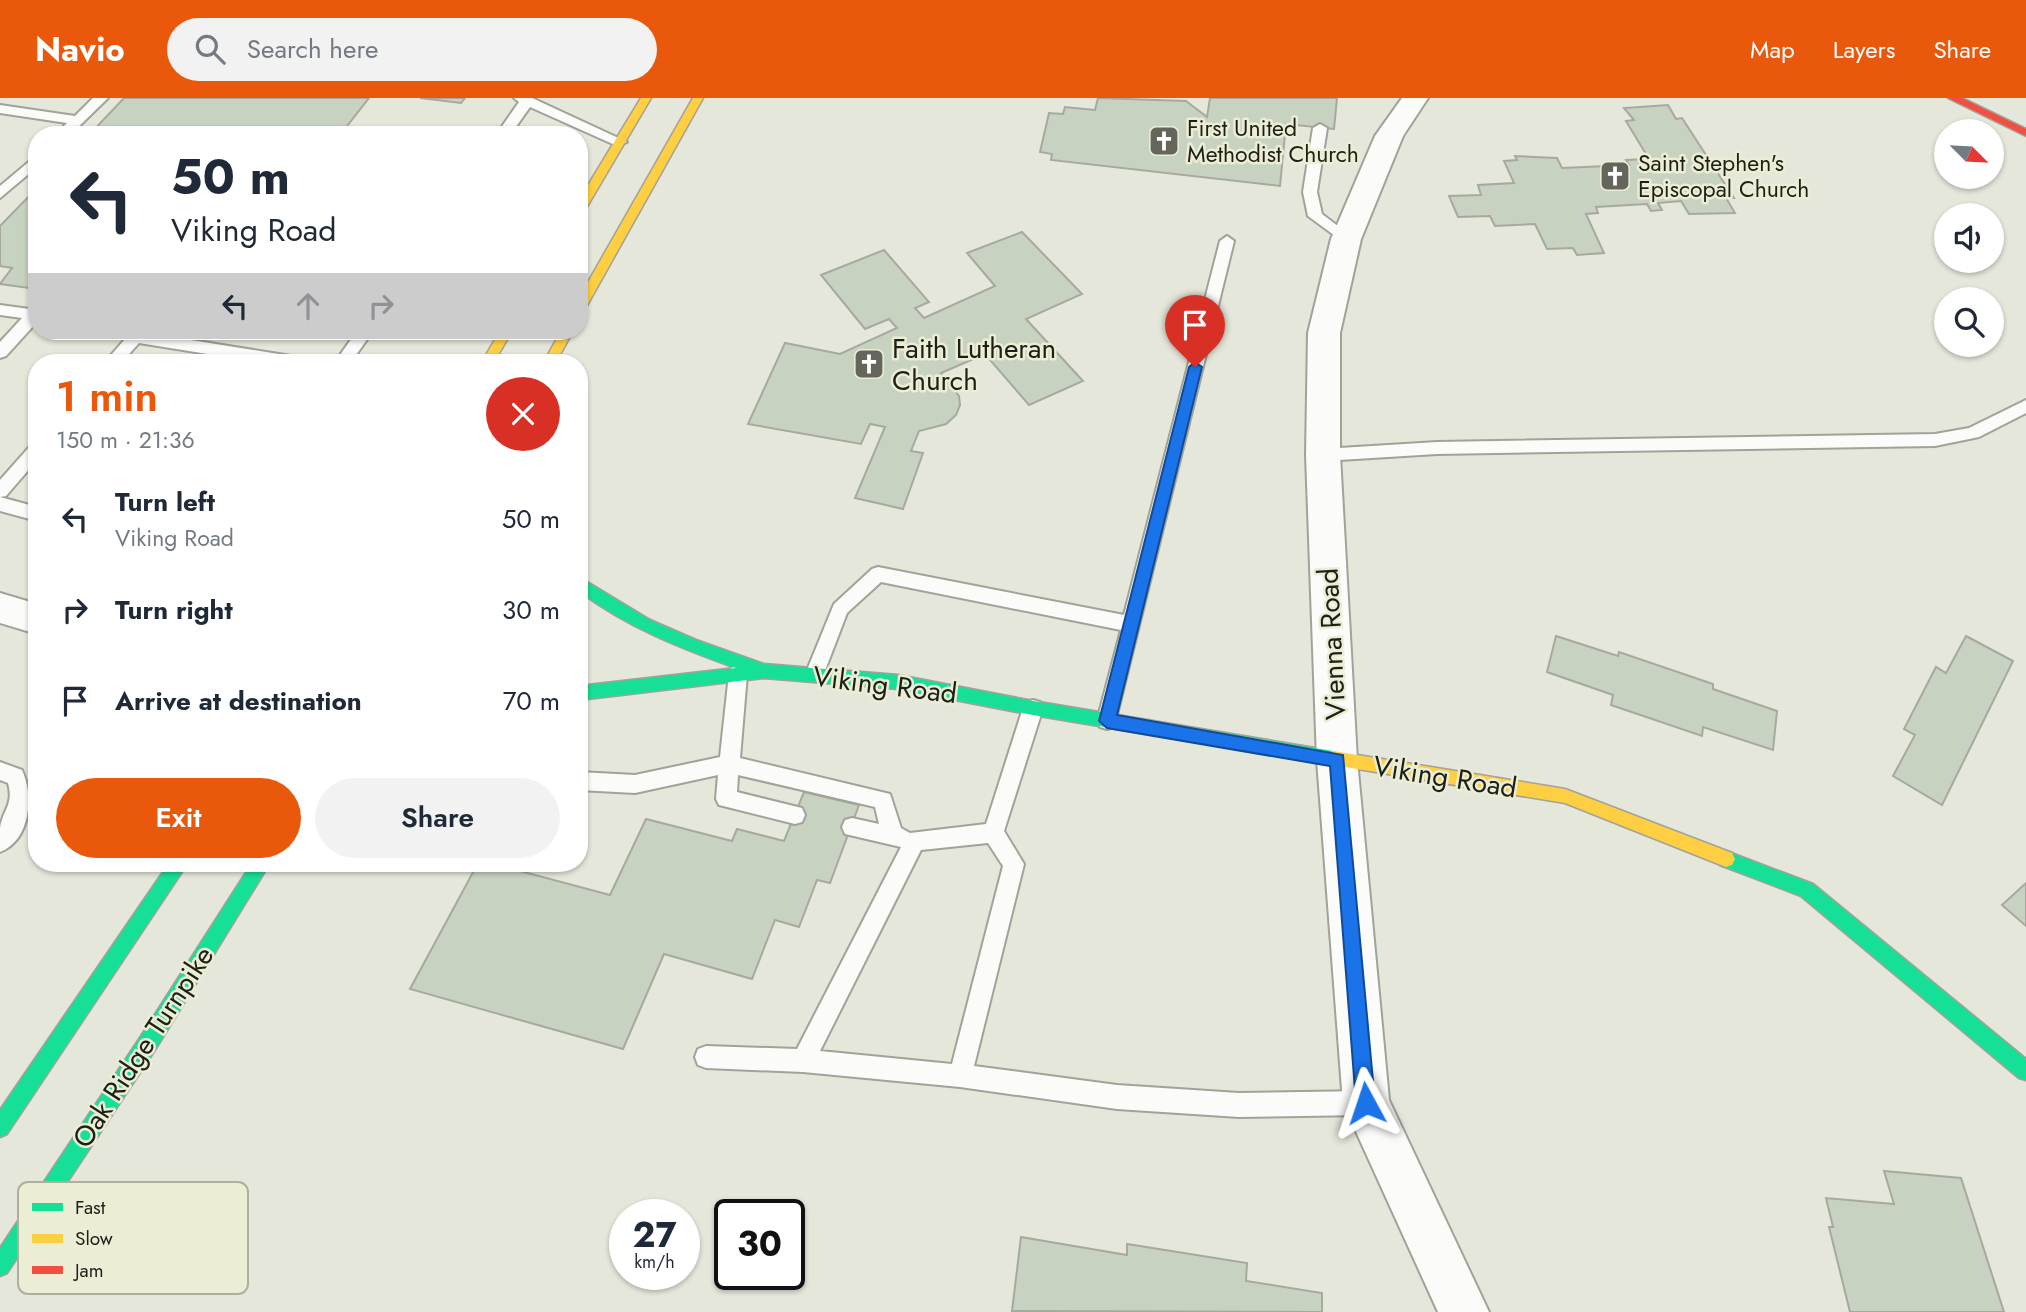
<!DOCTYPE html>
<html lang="en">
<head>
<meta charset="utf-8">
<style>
	:root { --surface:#fff; --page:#f2f2f3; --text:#1f2937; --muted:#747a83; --accent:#ea580c }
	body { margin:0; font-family:Jost,sans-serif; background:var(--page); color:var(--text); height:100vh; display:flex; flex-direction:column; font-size:26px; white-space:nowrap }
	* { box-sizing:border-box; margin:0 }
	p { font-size:23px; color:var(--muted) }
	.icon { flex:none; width:38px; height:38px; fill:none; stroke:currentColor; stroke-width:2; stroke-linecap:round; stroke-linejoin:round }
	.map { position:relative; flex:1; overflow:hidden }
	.sheet { position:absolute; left:28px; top:256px; width:560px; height:518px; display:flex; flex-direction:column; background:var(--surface); border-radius:28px; box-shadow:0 2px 5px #0004 }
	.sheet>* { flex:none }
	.top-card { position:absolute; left:28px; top:28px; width:560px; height:214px; border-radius:28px; box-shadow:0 2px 5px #0004; background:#fff; color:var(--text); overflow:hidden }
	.needle { width:46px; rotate:114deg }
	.buttons { position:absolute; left:1934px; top:21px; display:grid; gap:14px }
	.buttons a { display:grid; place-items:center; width:70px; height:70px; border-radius:50%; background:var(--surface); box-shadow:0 2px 5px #0004; font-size:35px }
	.speed { position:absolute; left:609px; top:1101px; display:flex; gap:14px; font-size:35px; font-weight:700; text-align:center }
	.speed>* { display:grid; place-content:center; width:91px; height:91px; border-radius:50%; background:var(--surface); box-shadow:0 2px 5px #0004; line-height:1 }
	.speed small { font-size:18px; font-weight:400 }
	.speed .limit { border:4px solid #111; border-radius:10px; background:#fff; color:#111 }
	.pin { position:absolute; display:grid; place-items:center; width:60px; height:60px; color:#fff; margin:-72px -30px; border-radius:50% 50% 50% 0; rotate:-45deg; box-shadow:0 0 7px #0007 }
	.pin .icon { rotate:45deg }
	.me { position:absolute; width:77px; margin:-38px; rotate:355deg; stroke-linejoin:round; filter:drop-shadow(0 0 5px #0008) }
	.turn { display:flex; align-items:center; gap:24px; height:147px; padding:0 28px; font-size:32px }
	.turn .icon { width:91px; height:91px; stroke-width:2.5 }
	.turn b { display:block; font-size:49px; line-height:60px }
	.lanes { display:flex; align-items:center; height:66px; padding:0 28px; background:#0003; justify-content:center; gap:35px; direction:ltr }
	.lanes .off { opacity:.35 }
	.round { display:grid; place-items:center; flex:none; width:74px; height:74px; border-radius:37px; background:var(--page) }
	.overview { display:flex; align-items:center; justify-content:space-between; height:119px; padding:0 28px }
	h1 { font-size:42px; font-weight:600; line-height:52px; color:var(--accent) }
	.button { display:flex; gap:14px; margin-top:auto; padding:14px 28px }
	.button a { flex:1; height:80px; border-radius:42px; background:var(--accent); color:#fff; font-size:28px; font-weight:600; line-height:80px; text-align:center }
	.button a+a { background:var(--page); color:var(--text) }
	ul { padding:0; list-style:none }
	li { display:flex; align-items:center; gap:21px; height:91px; padding:0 28px }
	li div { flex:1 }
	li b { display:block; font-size:26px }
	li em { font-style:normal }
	header { display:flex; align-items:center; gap:42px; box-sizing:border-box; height:98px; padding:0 35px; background:var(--accent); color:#fff }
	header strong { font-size:33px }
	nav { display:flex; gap:38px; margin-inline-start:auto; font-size:24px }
	.search { width:490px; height:63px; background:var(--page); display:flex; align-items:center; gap:18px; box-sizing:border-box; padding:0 24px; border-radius:38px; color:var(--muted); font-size:26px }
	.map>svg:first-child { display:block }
</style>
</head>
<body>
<header>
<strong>Navio</strong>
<div class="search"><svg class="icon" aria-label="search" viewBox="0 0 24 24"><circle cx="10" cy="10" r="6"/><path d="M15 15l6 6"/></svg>Search here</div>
<nav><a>Map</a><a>Layers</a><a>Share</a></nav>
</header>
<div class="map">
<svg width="2026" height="1214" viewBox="0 0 2026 1214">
	<rect width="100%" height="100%" fill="#e6e7db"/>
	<g fill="#c7d2c0" stroke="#a7a9a1" stroke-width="2">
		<polygon points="124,0 369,0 340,37 89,37"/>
		<polygon points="420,0 465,0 461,5"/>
		<polygon points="1098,0 1186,3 1207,19 1210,0 1337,0 1334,31 1286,26 1280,88 1051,62 1052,56 1040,54 1049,15 1063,16 1065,9 1095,12"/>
		<polygon points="1668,7 1676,21 1682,20 1734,100 1726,100 1735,115 1689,116 1681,103 1658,105 1662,112 1651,113 1647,106 1596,109 1598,115 1586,116 1604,155 1577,157 1573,150 1547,151 1535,126 1495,128 1490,118 1458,119 1449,98 1481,97 1478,87 1514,85 1504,63 1517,62 1515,58 1557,60 1562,70 1629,67 1626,62 1649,61 1626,23 1634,22 1624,10"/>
		<polygon points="37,90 37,191 0,186 12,170 0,168 0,128"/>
		<polygon points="1022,134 1082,196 1026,221 1083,283 1029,307 985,256 941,275 959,298 960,307 956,317 946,326 919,333 911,353 923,355 903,411 855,400 885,329 870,326 861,346 748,326 785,245 840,256 897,230 889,221 865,231 821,177 884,152 929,204 915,210 924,220 995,188 967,155"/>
		<polygon points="1556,538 1618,558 1619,554 1713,586 1713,591 1777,613 1773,652 1703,629 1702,638 1611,607 1613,597 1547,574"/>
		<polygon points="1966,538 2013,563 1942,707 1893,678 1915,637 1904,631 1936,569 1946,575"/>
		<polygon points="804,694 859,707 830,785 817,782 799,829 775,822 752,881 664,856 623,951 410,891 478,765 490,765 610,797 646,721 732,743 737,731 784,743"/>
		<polygon points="2026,785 2026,828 2002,807"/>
		<polygon points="1884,1073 1961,1080 2004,1214 1850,1214 1829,1129 1833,1129 1826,1100 1894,1106"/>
		<polygon points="1021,1139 1127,1157 1127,1146 1247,1165 1246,1183 1322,1195 1322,1214 1012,1213"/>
	</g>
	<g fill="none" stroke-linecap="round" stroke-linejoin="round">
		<g stroke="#a1a298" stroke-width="4">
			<g id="lane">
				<polygon points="93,0 108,0 70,37 55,37 67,25 0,15 0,7 75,18"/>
				<polygon points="514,0 532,0 627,44 615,47 530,9 510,37 496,37 519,4"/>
				<polygon points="1320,26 1327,30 1317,94 1322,116 1351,138 1351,144 1346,146 1308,118 1303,94 1313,30"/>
				<polygon points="37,57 37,69 0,100 0,88"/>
				<polygon points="1227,138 1234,143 1114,629 1107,631 1100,629 1097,623 1121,532 881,484 847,515 821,583 807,583 805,577 834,506 872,471 878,469 1124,517 1220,143"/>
				<polygon points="0,207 37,212 37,224 6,258 0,260 0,244 22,220 0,217"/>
				<polygon points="114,233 135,233 291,258 299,264 258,264 139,245 122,264 105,264 125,241"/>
				<polygon points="357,233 373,233 351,264 335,264"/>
				<polygon points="2026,302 2026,315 1979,339 1935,348 1437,356 1323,363 1315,357 1323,351 1437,344 1935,336 1969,330"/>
				<polygon points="37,345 37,362 6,398 0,399 37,409 37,423 0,413 0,382 31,347"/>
				<path d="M738,568L745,570L747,576L740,660L890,696L901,730L910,735L986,726L1023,610L1026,604L1033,602L1040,604L1043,610L1004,733L1024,766L974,968L1117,987L1239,995L1366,993L1374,997L1378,1005L1374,1013L1366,1017L1239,1019L1117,1011L960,989L803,974L706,970L698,967L695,959L698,951L706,948L797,951L901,749L845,736L842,729L845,722L852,720L879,726L875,709L738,677L737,694L802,710L805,717L802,724L795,726L719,707L716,701L718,677L635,695L579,692V674L635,677L720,659L729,576L731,570ZM988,745L1003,768L952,966L820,953L921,752Z"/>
				<path d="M0,664L22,672C34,697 31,742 0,754C0,746 0,737 0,730C3,711 14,707 8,685L0,682Z"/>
			</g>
		</g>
		<g stroke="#a1a298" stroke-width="4">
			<g id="street">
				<polygon points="1402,0 1428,0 1403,38 1361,141 1340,235 1340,357 1357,662 1389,1002 1489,1214 1438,1214 1343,1005 1317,662 1306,357 1308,235 1331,141 1375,38"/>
				<polygon points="0,495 37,506 37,536 0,525"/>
			</g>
		</g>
		<g stroke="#a1a298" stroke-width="3">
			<g id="fast">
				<path d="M579,479L650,522L696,542L764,566L898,577L1033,603L1333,653L1339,655L1341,660L1339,665L1333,667L1033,617L898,591L764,580L579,602V588L736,570C680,550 627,529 579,493Z"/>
				<polygon points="1726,753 1813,786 2026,961 2026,982 2019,980 1801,798 1720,767 1717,761 1720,755"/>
				<polygon points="169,765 188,765 7,1036 0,1039 0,1012"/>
				<polygon points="252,765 270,765 155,952 7,1175 0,1178 0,1150 141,938"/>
			</g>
		</g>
		<g stroke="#a1a298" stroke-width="3">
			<g id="slow">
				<polygon points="641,0 651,0 585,112 579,116 579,102"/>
				<polygon points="693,0 703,0 585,211 579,215 579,200"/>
				<polygon points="500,233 512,233 494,264 482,264"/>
				<polygon points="561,233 573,233 556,264 544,264"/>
				<polygon points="1333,653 1565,691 1732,755 1735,761 1732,767 1726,769 1565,705 1333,667 1327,665 1325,660 1327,655"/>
			</g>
		</g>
		<g stroke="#a1a298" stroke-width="3">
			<polygon id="jam" points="1948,0 1962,0 2026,31 2026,38"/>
		</g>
		<use href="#lane" fill="#fbfbfa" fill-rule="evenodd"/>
		<use href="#street" fill="#fbfbfa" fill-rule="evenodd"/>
		<use href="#fast" fill="#16e098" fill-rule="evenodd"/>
		<use href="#slow" fill="#ffcf43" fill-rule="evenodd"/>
		<use href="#jam" fill="#f24e42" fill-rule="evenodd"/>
	</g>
	<polygon fill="#1a73e8" stroke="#114b97" stroke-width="2" points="1195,264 1202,269 1117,617 1343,657 1375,1005 1373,1012 1366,1015 1359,1012 1356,1005 1330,668 1107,630 1099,623 1189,269"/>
	<defs>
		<g id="church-square" transform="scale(1.575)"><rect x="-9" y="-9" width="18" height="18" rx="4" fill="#64655b" stroke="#ebedd5"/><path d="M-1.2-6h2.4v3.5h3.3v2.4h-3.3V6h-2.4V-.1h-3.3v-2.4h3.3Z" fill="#fff"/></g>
	</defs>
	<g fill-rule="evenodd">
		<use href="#church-square" x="1164" y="43"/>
		<use href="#church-square" x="1615" y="78"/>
		<use href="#church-square" x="869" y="266"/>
	</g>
	<g text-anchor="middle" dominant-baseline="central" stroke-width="5" stroke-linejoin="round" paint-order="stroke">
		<g font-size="23" fill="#1e1f16" stroke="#ebedd5" text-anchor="start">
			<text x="1187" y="30">First United<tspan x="1187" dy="26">Methodist Church</tspan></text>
			<text x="1638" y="65">Saint Stephen's<tspan x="1638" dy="26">Episcopal Church</tspan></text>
		</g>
		<g font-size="28" fill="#1e1f16" stroke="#ebedd5" text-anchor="start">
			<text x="892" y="250">Faith Lutheran<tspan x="892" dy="32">Church</tspan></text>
		</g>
		<g font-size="28" fill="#1e1f16" stroke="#ebedd5">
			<text transform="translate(1332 546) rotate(-93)">Vienna Road</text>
			<text transform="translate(885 587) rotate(7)">Viking Road</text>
			<text transform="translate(1445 679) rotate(9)">Viking Road</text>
			<text transform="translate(143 949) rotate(-57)">Oak Ridge Turnpike</text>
		</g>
	</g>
	<rect x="18" y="1084" width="230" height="112" rx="10" fill="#ebedd5" stroke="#aeaf9c" stroke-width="2"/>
	<rect x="32" y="1105" width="31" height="8" fill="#16e098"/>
	<rect x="32" y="1136" width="31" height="9" fill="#ffcf43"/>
	<rect x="32" y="1168" width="31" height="8" fill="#f24e42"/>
	<g font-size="19" fill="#1e1f16">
		<text x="75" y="1116">Fast</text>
		<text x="75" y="1147">Slow</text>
		<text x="75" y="1179">Jam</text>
	</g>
</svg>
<div class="buttons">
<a><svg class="needle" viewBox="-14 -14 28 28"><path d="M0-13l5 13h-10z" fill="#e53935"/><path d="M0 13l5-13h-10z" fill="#747a83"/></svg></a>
<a><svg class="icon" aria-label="sound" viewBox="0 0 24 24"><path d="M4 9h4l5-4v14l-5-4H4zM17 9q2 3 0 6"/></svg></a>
<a><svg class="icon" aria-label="search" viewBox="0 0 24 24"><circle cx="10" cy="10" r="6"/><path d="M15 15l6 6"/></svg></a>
</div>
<div class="speed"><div>27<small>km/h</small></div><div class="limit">30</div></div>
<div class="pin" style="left:1195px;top:269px;background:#d93025"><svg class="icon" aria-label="arrive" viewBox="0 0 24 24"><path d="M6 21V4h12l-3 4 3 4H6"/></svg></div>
<svg class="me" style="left:1366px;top:1005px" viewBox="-20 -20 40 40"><path d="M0-17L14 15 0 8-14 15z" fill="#1a73e8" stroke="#fff" stroke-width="4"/></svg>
<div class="top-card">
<div class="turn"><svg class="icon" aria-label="left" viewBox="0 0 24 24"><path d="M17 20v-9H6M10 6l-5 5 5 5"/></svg><div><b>50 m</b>Viking Road</div></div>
<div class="lanes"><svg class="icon" aria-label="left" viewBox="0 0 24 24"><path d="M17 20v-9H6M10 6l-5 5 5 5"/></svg><svg class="icon off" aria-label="ahead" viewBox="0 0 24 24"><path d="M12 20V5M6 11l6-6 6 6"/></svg><svg class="icon off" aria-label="right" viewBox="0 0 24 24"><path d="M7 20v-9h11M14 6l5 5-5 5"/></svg></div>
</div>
<section class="sheet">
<div class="overview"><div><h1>1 min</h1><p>150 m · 21:36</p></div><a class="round" style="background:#d93025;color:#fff"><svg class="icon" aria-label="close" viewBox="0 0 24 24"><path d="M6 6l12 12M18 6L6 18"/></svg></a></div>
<ul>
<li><svg class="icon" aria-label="left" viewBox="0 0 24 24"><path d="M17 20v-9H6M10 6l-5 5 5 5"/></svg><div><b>Turn left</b><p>Viking Road</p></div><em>50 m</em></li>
<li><svg class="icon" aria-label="right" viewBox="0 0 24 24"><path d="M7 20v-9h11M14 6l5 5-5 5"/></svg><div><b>Turn right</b></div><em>30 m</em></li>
<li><svg class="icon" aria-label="arrive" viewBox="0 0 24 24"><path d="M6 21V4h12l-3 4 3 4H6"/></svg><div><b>Arrive at destination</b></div><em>70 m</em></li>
</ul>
<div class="button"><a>Exit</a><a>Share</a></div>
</section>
</div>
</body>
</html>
